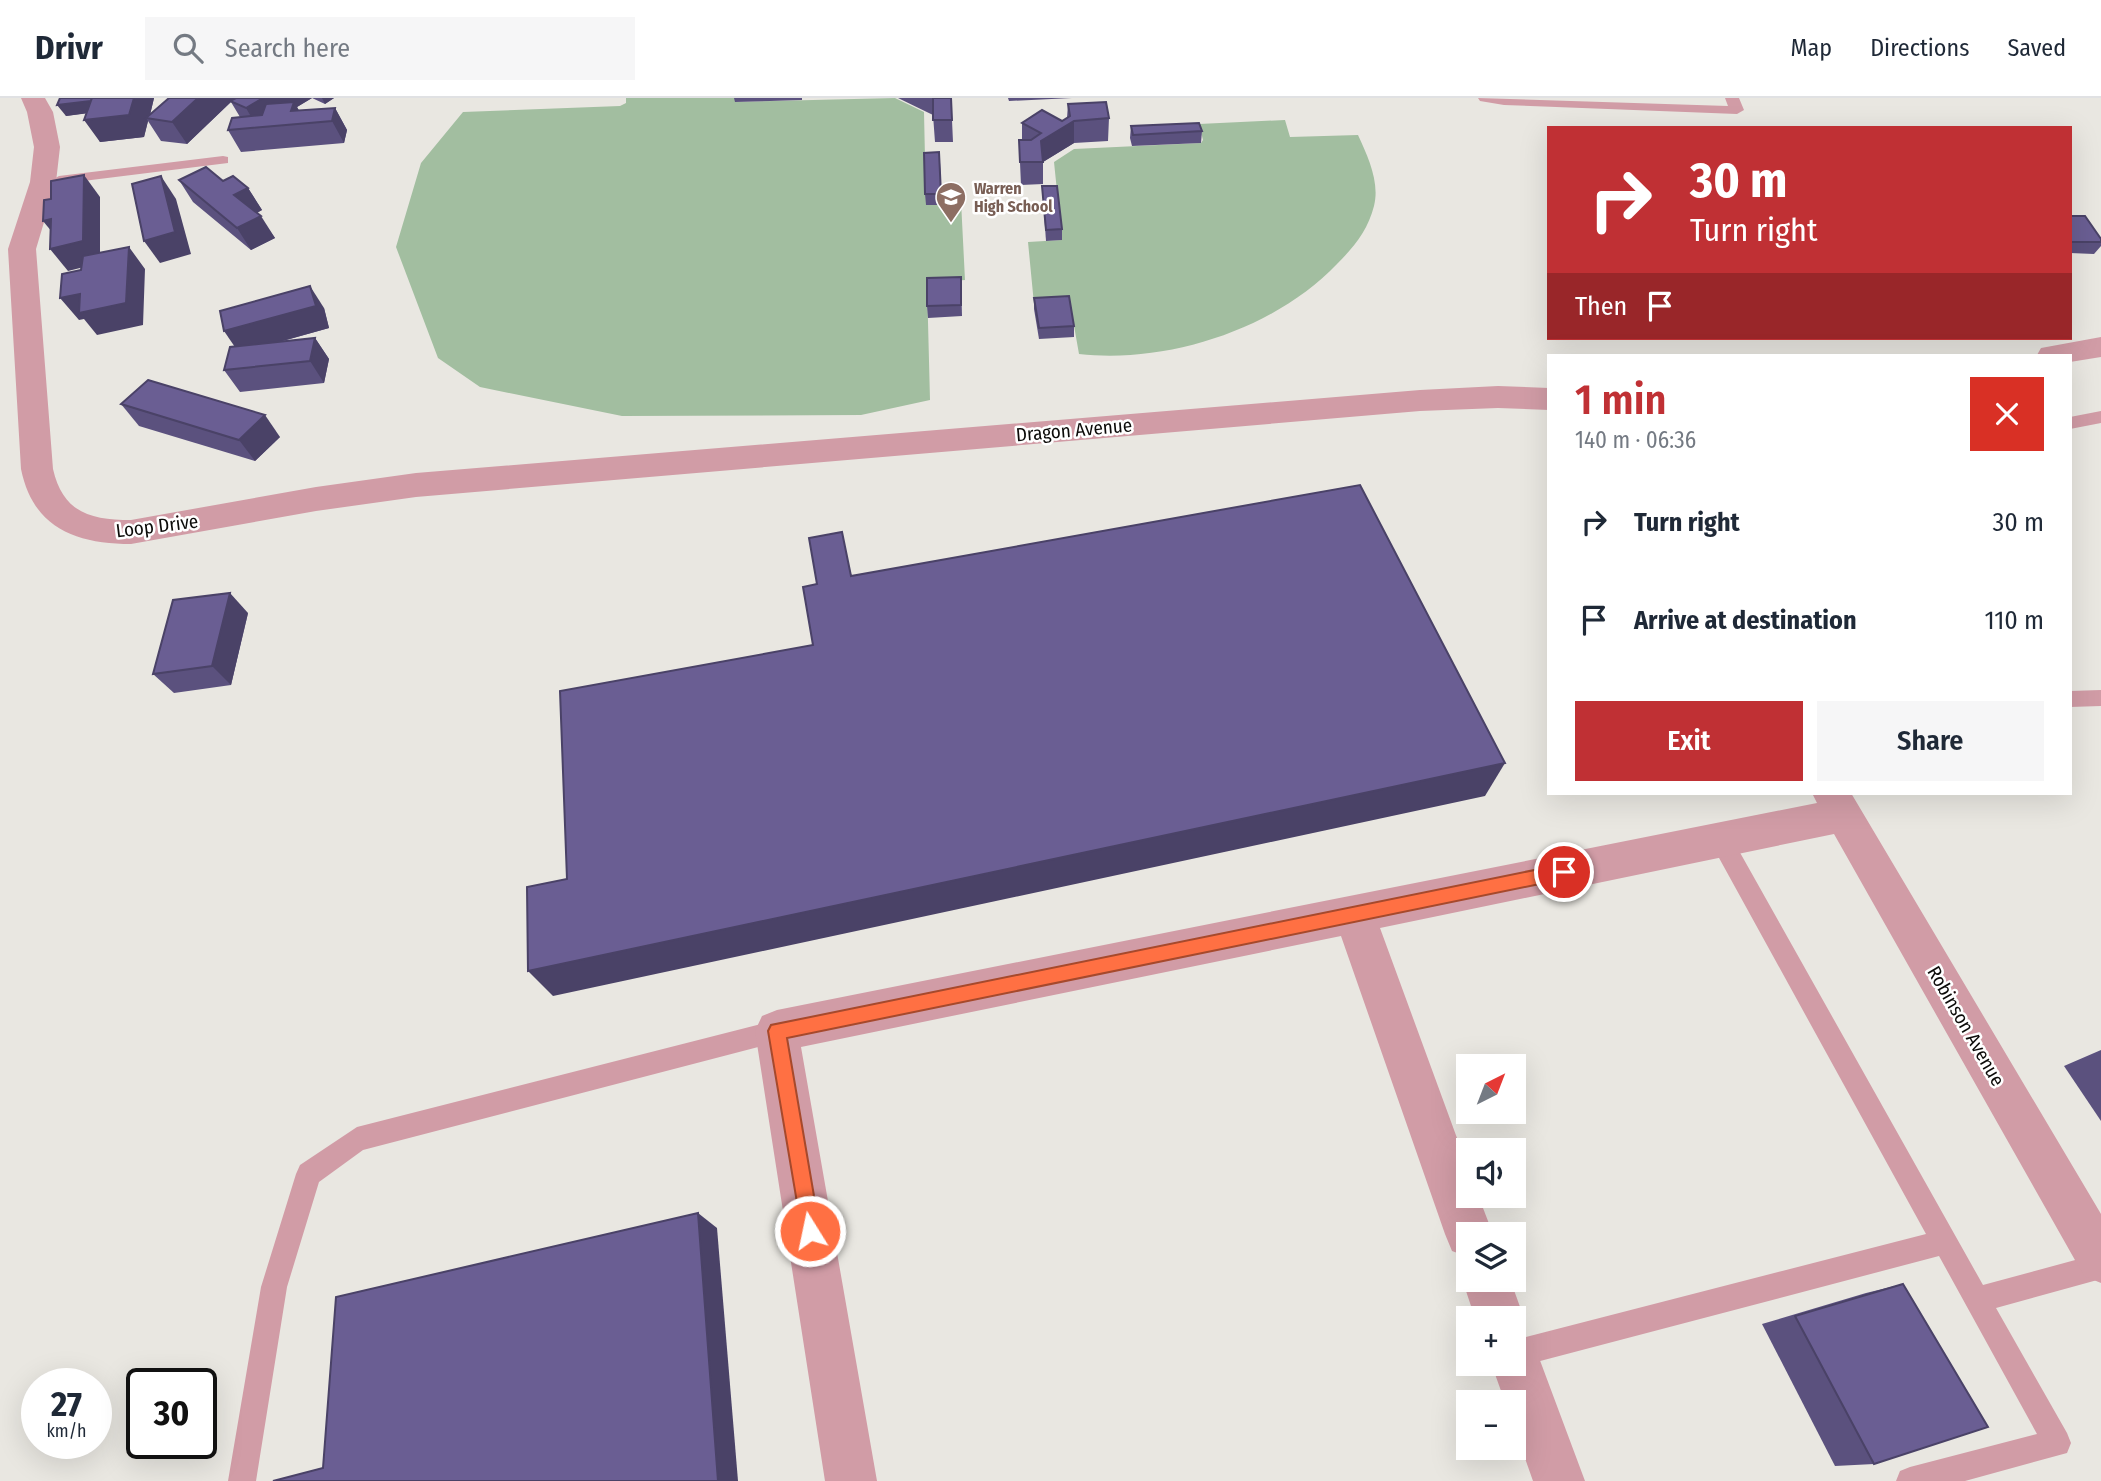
<!DOCTYPE html>
<html lang="en">
<head>
<meta charset="utf-8">
<style>
	:root { --surface:#fff; --page:#f6f6f7; --text:#1f2937; --muted:#747a83; --line:#e0e1e3; --accent:#c03034 }
	body { margin:0; font-family:"Fira Sans Condensed",sans-serif; background:var(--page); color:var(--text); height:100vh; display:flex; flex-direction:column; font-size:26px; white-space:nowrap }
	* { box-sizing:border-box; margin:0 }
	p { font-size:23px; color:var(--muted) }
	.icon { flex:none; width:38px; height:38px; fill:none; stroke:currentColor; stroke-width:2; stroke-linecap:round; stroke-linejoin:round }
	.map { position:relative; flex:1; overflow:hidden }
	.panel { position:absolute; left:1547px; top:256px; width:525px; height:441px; display:flex; flex-direction:column; background:var(--surface); border-radius:0px; box-shadow:0 7px 28px #0002 }
	.panel>* { flex:none }
	.hud { position:absolute; left:1547px; top:28px; width:525px; height:214px; border-radius:0px; box-shadow:0 7px 28px #0002; background:#c03034; color:#fff; overflow:hidden }
	.needle { width:46px; rotate:42deg }
	.tools { position:absolute; left:1456px; top:956px; display:grid; gap:14px }
	.tools a { display:grid; place-items:center; width:70px; height:70px; border-radius:0px; background:var(--surface); box-shadow:0 7px 28px #0002; font-size:35px }
	.speed { position:absolute; left:21px; top:1270px; display:flex; gap:14px; font-size:35px; font-weight:700; text-align:center }
	.speed>* { display:grid; place-content:center; width:91px; height:91px; border-radius:50%; background:var(--surface); box-shadow:0 7px 28px #0002; line-height:1 }
	.speed small { font-size:18px; font-weight:400 }
	.speed .limit { border:4px solid #111; border-radius:10px; background:#fff; color:#111 }
	.pin { position:absolute; display:grid; place-items:center; width:60px; height:60px; color:#fff; margin:-30px; border:4px solid #fff; border-radius:50%; box-shadow:0 2px 7px #0007 }
	.me { position:absolute; width:77px; margin:-38px; rotate:350deg; stroke-linejoin:round; filter:drop-shadow(0 0 5px #0008) }
	.turn { display:flex; align-items:center; gap:24px; height:147px; padding:0 28px; font-size:32px }
	.turn .icon { width:91px; height:91px; stroke-width:2.5 }
	.turn b { display:block; font-size:49px; line-height:60px }
	.then { display:flex; align-items:center; height:66px; padding:0 28px; background:#0003; gap:14px; font-size:26px }
	.round { display:grid; place-items:center; flex:none; width:74px; height:74px; border-radius:0px; background:var(--page) }
	.overview { display:flex; align-items:center; justify-content:space-between; height:119px; padding:0 28px }
	h1 { font-size:42px; font-weight:600; line-height:52px; color:var(--accent) }
	.cta { display:flex; gap:14px; margin-top:auto; padding:14px 28px }
	.cta a { flex:1; height:80px; border-radius:0px; background:var(--accent); color:#fff; font-size:28px; font-weight:600; line-height:80px; text-align:center }
	.cta a+a { background:var(--page); color:var(--text) }
	ul { padding:0; list-style:none }
	li { display:flex; align-items:center; gap:21px; height:98px; padding:0 28px }
	li div { flex:1 }
	li b { display:block; font-size:26px }
	li em { font-style:normal }
	header { display:flex; align-items:center; gap:42px; box-sizing:border-box; height:98px; padding:0 35px; background:var(--surface); border-bottom:2px solid var(--line) }
	header strong { font-size:33px }
	nav { display:flex; gap:38px; margin-inline-start:auto; font-size:24px }
	.search { width:490px; height:63px; background:var(--page); display:flex; align-items:center; gap:18px; box-sizing:border-box; padding:0 24px; border-radius:0px; color:var(--muted); font-size:26px }
	.map>svg:first-child { display:block }
</style>
</head>
<body>
<header>
<strong>Drivr</strong>
<div class="search"><svg class="icon" aria-label="search" viewBox="0 0 24 24"><circle cx="10" cy="10" r="6"/><path d="M15 15l6 6"/></svg>Search here</div>
<nav><a>Map</a><a>Directions</a><a>Saved</a></nav>
</header>
<div class="map">
<svg width="2101" height="1383" viewBox="0 0 2101 1383">
	<rect width="100%" height="100%" fill="#e9e7e1"/>
	<g fill="#a2bea0">
		<polygon points="626,0 735,0 735,4 895,0 924,14 926,107 961,103 965,182 927,185 930,302 861,317 622,318 480,289 438,260 396,149 421,65 463,14 620,8 626,5"/>
		<path d="M1285,22L1290,39L1358,37C1368,59 1380,84 1374,108C1368,132 1354,149 1337,166C1275,231 1168,266 1079,256L1070,205L1034,206L1028,144L1062,142L1054,64L1074,51L1201,45L1203,42L1199,26Z"/>
	</g>
	<g fill="none" stroke-linecap="round" stroke-linejoin="round">
		<g fill="#d19ca6" fill-rule="evenodd">
			<polygon points="1478,0 1728,8 1725,0 1739,0 1744,12 1737,16 1504,7 1480,3"/>
			<polygon points="223,58 228,59 228,65 59,86 52,82 59,78"/>
			<polygon points="2101,313 2101,325 2070,331 2070,319"/>
			<polygon points="2101,592 2101,608 2070,609 2070,593"/>
			<polygon points="1721,733 1729,735 1983,1187 2101,1155 2101,1181 1996,1210 2067,1335 2071,1345 2067,1355 1965,1383 1896,1383 1900,1373 1910,1369 2037,1336 1939,1158 1514,1270 1504,1266 1514,1265 1514,1242 1926,1136 1713,749 1710,742 1713,735"/>
			<polygon points="777,922 785,925 789,933 785,941 777,944 363,1052 319,1084 287,1189 256,1383 228,1383 261,1189 296,1076 300,1067 357,1029"/>
		</g>
		<g fill="#d19ca6" fill-rule="evenodd">
			<path d="M21,0H45L53,14L60,49L56,84L36,151L53,371C63,415 91,422 131,422L316,389L416,375L1420,292L1498,288L1549,290V312L1498,310L1420,313L416,399L316,413L131,446C76,446 33,430 21,371L8,151L30,84L34,49L27,14Z"/>
			<polygon points="2101,239 2101,259 2070,264 2070,257 2037,257 2041,250"/>
			<polygon points="1812,695 1851,695 2101,1116 2101,1185 2084,1178 1834,736 1380,830 1468,1070 1468,1097 1478,1097 1493,1136 1468,1136 1468,1159 1452,1153 1445,1136 1341,838 801,949 877,1383 825,1383 755,933 762,918 777,912 1817,705"/>
			<polygon points="1468,1166 1468,1181 1510,1181 1524,1220 1518,1236 1532,1241 1585,1383 1533,1383 1514,1329 1514,1304 1505,1304 1491,1265 1514,1265 1514,1220 1475,1220 1462,1181"/>
		</g>
	</g>
	<g fill="#5b517e">
		<polygon points="60,0 154,0 150,17 236,0 334,0 325,6 312,0 297,9 299,13 335,10 347,32 344,45 241,54 228,32 240,19 231,4 187,46 161,43 148,23 144,39 100,44 87,15 66,18"/>
		<polygon points="734,0 802,0 802,2 735,4"/>
		<polygon points="898,0 951,0 953,44 935,44 933,17"/>
		<polygon points="1008,0 1072,0 1009,3"/>
		<polygon points="1068,6 1109,20 1108,43 1074,45 1043,64 1043,86 1021,87 1019,42 1022,42 1022,25 1062,23 1067,20"/>
		<polygon points="1131,28 1202,33 1201,45 1132,48 1130,40"/>
		<polygon points="940,65 942,107 926,107 925,96"/>
		<polygon points="179,82 223,83 248,90 262,112 257,115 275,140 251,152 193,104"/>
		<polygon points="1042,88 1062,131 1062,142 1046,143"/>
		<polygon points="2070,118 2101,141 2101,148 2094,156 2070,155"/>
		<polygon points="961,179 962,218 928,220 927,208"/>
		<polygon points="1034,200 1074,228 1074,239 1039,241 1034,211"/>
		<polygon points="324,210 329,230 283,243 315,240 329,261 324,285 240,294 224,272 234,248"/>
		<polygon points="121,306 280,339 255,363 139,328"/>
		<polygon points="248,515 231,587 174,595 153,576"/>
		<polygon points="2101,952 2101,1023 2064,968"/>
		<polygon points="1903,1186 1874,1366 1835,1368 1762,1226 1866,1195"/>
	</g>
	<g fill="#4a4267">
		<polygon points="97,0 105,13 66,18 57,7"/>
		<polygon points="110,0 154,0 149,21 146,20 148,23 144,39 100,44 84,22"/>
		<polygon points="198,0 235,0 187,46 172,24"/>
		<polygon points="263,0 312,0 297,9 306,25 257,29 246,10"/>
		<polygon points="322,0 334,0 325,6"/>
		<polygon points="335,10 347,32 344,45 332,23"/>
		<polygon points="1074,23 1074,45 1043,64 1041,43"/>
		<polygon points="84,77 100,99 100,165 68,173 50,151"/>
		<polygon points="161,78 176,101 191,156 160,165 144,143"/>
		<polygon points="248,90 262,112 248,119 234,97"/>
		<polygon points="261,118 275,140 251,152 237,130"/>
		<polygon points="51,121 61,145 43,123"/>
		<polygon points="129,149 145,171 143,227 97,237 84,221 79,222 60,200"/>
		<polygon points="310,188 324,210 329,230 239,255 224,233"/>
		<polygon points="315,240 329,261 324,285 310,263"/>
		<polygon points="265,317 280,339 255,363 239,342"/>
		<polygon points="230,495 248,515 231,587 212,568"/>
		<polygon points="1505,665 1485,698 553,898 528,873"/>
		<polygon points="698,1115 717,1130 738,1383 718,1383"/>
	</g>
	<g fill="#6a5e93" stroke="#4a4267" stroke-width="2">
		<polygon points="60,0 92,0 91,3 57,7"/>
		<polygon points="92,0 134,0 129,17 84,22"/>
		<polygon points="169,0 198,0 172,24 146,20"/>
		<polygon points="236,0 263,0 246,10 230,3"/>
		<polygon points="933,0 951,0 952,22 933,22"/>
		<polygon points="294,4 291,13 335,10 332,23 228,32 232,20 262,17 266,6"/>
		<polygon points="1106,4 1109,20 1074,23 1041,43 1043,64 1020,64 1019,42 1031,42 1041,35 1022,25 1042,12 1062,23 1070,18 1068,6"/>
		<polygon points="1199,25 1202,33 1133,37 1131,28"/>
		<polygon points="939,54 941,96 925,96 924,55"/>
		<polygon points="206,69 223,83 233,78 248,90 234,97 261,118 237,130 179,82"/>
		<polygon points="84,77 83,143 50,151 51,121 43,123 44,102 51,101 51,83"/>
		<polygon points="161,78 175,134 144,143 132,86"/>
		<polygon points="1042,88 1057,88 1062,131 1046,132"/>
		<polygon points="2070,118 2085,118 2101,141 2101,144 2070,144"/>
		<polygon points="129,149 126,205 79,215 80,196 60,200 62,176 81,172 83,158"/>
		<polygon points="961,179 961,207 927,208 927,180"/>
		<polygon points="310,188 316,208 224,233 220,213"/>
		<polygon points="1069,198 1074,228 1039,230 1034,200"/>
		<polygon points="315,240 310,263 224,272 230,249"/>
		<polygon points="148,282 265,317 239,342 121,306"/>
		<polygon points="1360,387 1505,665 528,873 527,789 567,781 560,593 813,547 803,489 817,486 809,440 842,434 851,478"/>
		<polygon points="230,495 212,568 153,576 173,502"/>
		<polygon points="698,1115 718,1383 273,1383 323,1370 336,1199"/>
		<polygon points="1903,1186 1988,1329 1874,1366 1795,1218"/>
	</g>
	<polygon fill="#ff7043" stroke="#a6492c" stroke-width="2" points="1564,766 1569,769 1572,774 1569,779 1564,781 787,940 820,1133 817,1140 810,1143 803,1140 768,933 771,927"/>
	<defs>
		<g id="school-pin" transform="scale(1.575)"><path d="M0 17L-7.5 6A9.5 9.5 0 1 1 7.5 6Z" fill="#8d6e63" stroke="#fff"/><path d="M0-5L7-2L0 1L-7-2ZM-4 1L0 2.5L4 1V4Q0 6-4 4Z" fill="#fff"/></g>
	</defs>
	<g fill-rule="evenodd">
		<use href="#school-pin" x="951" y="99"/>
	</g>
	<g text-anchor="middle" dominant-baseline="central" stroke-width="5" stroke-linejoin="round" paint-order="stroke">
		<g font-size="16" font-weight="bold" fill="#785e54" stroke="#fff" text-anchor="start">
			<text x="974" y="90">Warren<tspan x="974" dy="18">High School</tspan></text>
		</g>
		<g font-size="19" fill="#0c0b09" stroke="#fff">
			<text transform="translate(1074 332) rotate(-5)">Dragon Avenue</text>
			<text transform="translate(157 428) rotate(-7)">Loop Drive</text>
			<text transform="translate(1966 928) rotate(60)">Robinson Avenue</text>
		</g>
	</g>
</svg>
<div class="tools">
<a><svg class="needle" viewBox="-14 -14 28 28"><path d="M0-13l5 13h-10z" fill="#e53935"/><path d="M0 13l5-13h-10z" fill="#747a83"/></svg></a>
<a><svg class="icon" aria-label="sound" viewBox="0 0 24 24"><path d="M4 9h4l5-4v14l-5-4H4zM17 9q2 3 0 6"/></svg></a>
<a><svg class="icon" aria-label="layers" viewBox="0 0 24 24"><path d="M12 4l9 5-9 5-9-5zM3 14l9 5 9-5"/></svg></a>
<a>+</a>
<a>−</a>
</div>
<div class="speed"><div>27<small>km/h</small></div><div class="limit">30</div></div>
<div class="pin" style="left:1564px;top:774px;background:#d93025"><svg class="icon" aria-label="arrive" viewBox="0 0 24 24"><path d="M6 21V4h12l-3 4 3 4H6"/></svg></div>
<svg class="me" style="left:810px;top:1133px" viewBox="-20 -20 40 40"><circle r="17" fill="#ff7043" stroke="#fff" stroke-width="3"/><path d="M0-11L8 9 0 5-8 9z" fill="#fff"/></svg>
<div class="hud">
<div class="turn"><svg class="icon" aria-label="right" viewBox="0 0 24 24"><path d="M7 20v-9h11M14 6l5 5-5 5"/></svg><div><b>30 m</b>Turn right</div></div>
<div class="then">Then<svg class="icon" aria-label="arrive" viewBox="0 0 24 24"><path d="M6 21V4h12l-3 4 3 4H6"/></svg></div>
</div>
<section class="panel">
<div class="overview"><div><h1>1 min</h1><p>140 m · 06:36</p></div><a class="round" style="background:#d93025;color:#fff"><svg class="icon" aria-label="close" viewBox="0 0 24 24"><path d="M6 6l12 12M18 6L6 18"/></svg></a></div>
<ul>
<li><svg class="icon" aria-label="right" viewBox="0 0 24 24"><path d="M7 20v-9h11M14 6l5 5-5 5"/></svg><div><b>Turn right</b></div><em>30 m</em></li>
<li><svg class="icon" aria-label="arrive" viewBox="0 0 24 24"><path d="M6 21V4h12l-3 4 3 4H6"/></svg><div><b>Arrive at destination</b></div><em>110 m</em></li>
</ul>
<div class="cta"><a>Exit</a><a>Share</a></div>
</section>
</div>
</body>
</html>
